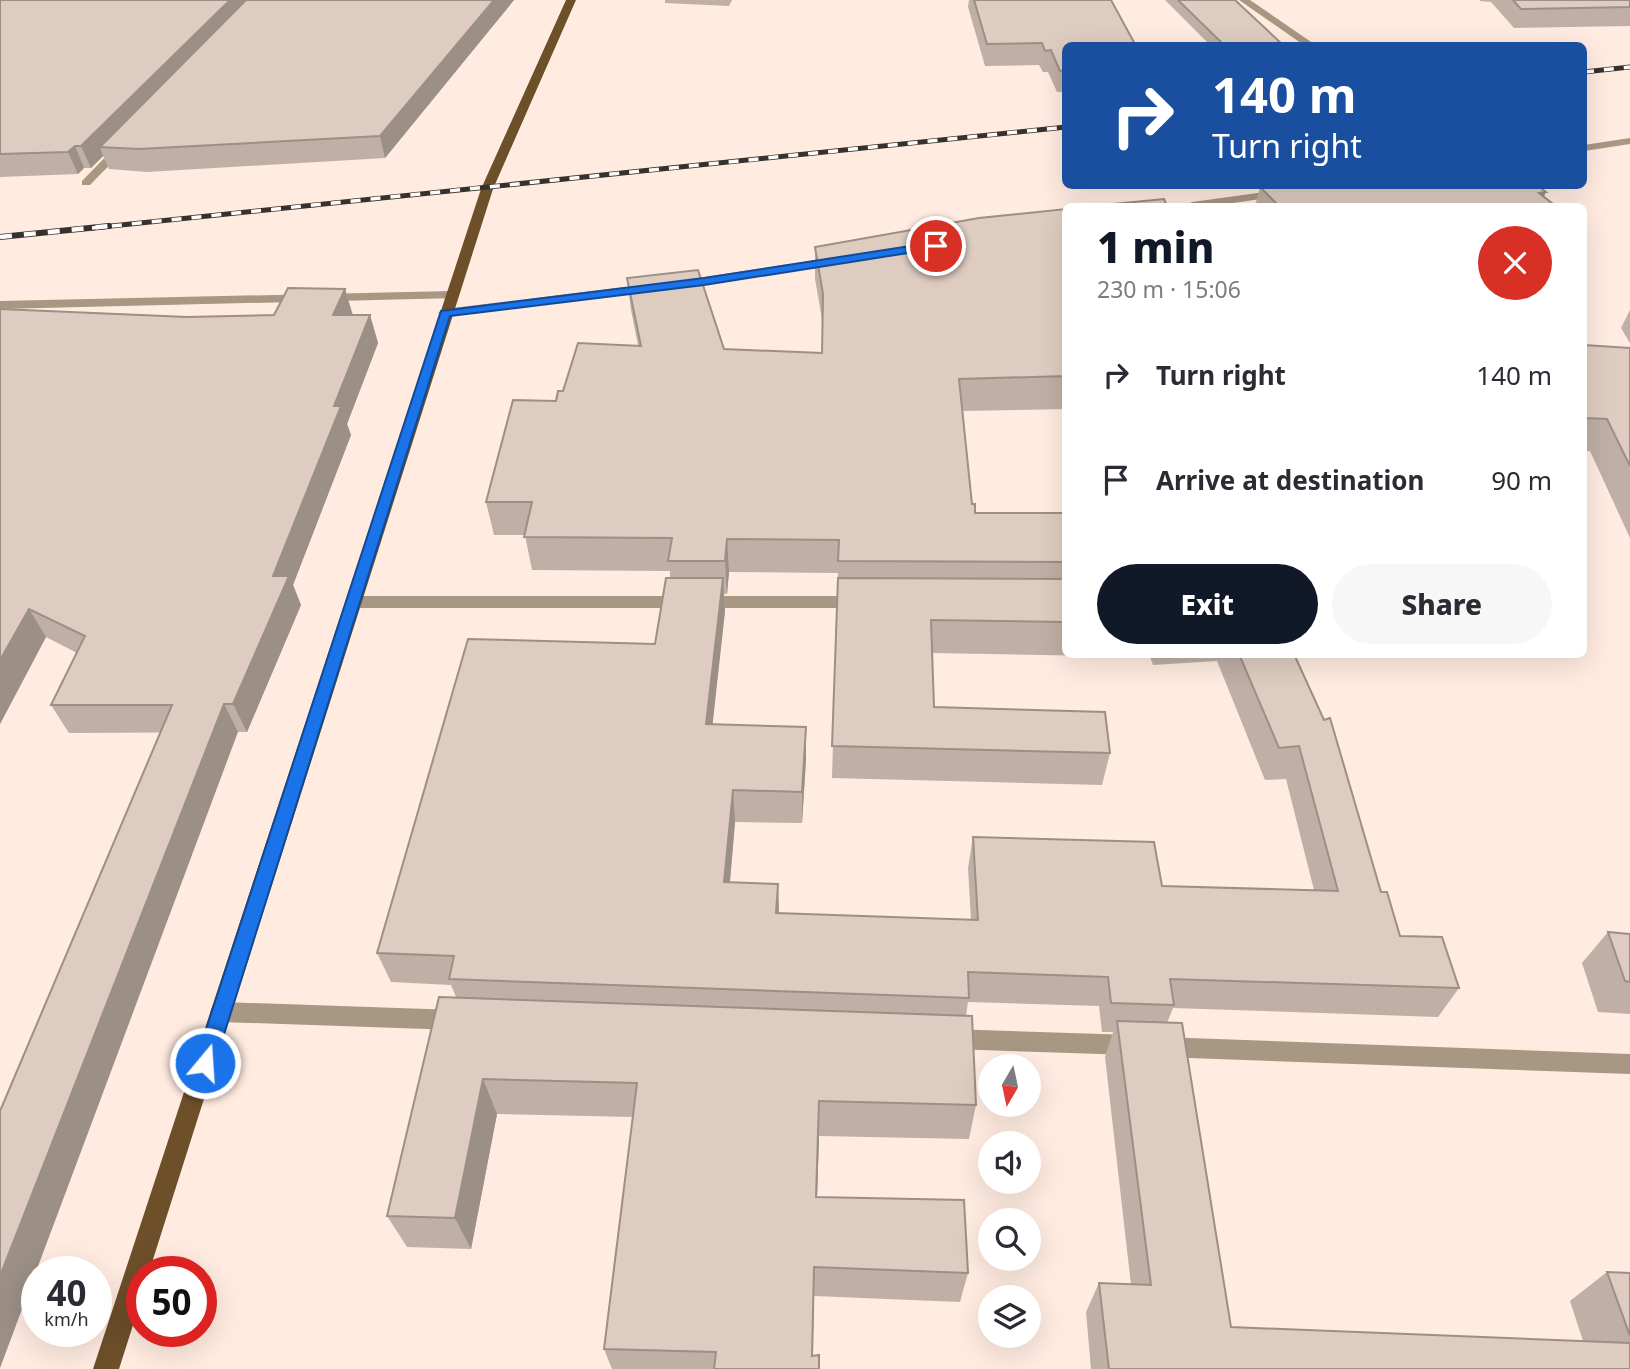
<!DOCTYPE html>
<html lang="en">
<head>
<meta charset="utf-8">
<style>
	:root { --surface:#fff; --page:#f7f7f7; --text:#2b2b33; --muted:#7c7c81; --accent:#111827 }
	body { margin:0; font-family:"Noto Sans",sans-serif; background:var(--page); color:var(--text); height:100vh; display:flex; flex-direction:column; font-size:26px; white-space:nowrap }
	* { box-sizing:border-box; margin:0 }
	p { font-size:23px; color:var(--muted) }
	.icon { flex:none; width:38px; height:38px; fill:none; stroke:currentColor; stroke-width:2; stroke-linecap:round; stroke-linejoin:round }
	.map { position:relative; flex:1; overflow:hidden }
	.side { position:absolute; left:1062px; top:203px; width:525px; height:455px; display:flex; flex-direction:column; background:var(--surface); border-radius:10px; box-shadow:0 7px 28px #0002 }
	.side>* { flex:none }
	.top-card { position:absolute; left:1062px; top:42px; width:525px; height:147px; border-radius:10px; box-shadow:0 7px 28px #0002; background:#1a4fa0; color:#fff; overflow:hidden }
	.needle { width:46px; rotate:189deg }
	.controls { position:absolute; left:978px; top:1054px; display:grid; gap:14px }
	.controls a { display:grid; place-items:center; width:63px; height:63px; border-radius:50%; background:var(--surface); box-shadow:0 7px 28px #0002; font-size:35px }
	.speed { position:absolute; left:21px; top:1256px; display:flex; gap:14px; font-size:35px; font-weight:700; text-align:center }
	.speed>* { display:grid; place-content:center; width:91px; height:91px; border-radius:50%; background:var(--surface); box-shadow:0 7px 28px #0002; line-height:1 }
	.speed small { font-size:18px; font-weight:400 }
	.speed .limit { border:10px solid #d22; background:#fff; color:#111 }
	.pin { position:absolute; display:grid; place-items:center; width:60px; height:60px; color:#fff; margin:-30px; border:4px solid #fff; border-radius:50%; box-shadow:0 2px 7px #0007 }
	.me { position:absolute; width:77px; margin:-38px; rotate:18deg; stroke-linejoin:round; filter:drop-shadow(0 0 5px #0008) }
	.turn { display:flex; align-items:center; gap:24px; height:147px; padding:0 35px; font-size:32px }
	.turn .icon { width:91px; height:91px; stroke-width:2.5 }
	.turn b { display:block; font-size:49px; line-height:60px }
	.round { display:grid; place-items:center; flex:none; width:74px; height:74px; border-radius:37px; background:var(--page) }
	.overview { display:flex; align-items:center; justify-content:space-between; height:119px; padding:0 35px }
	h1 { font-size:42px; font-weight:800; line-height:52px; color:var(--accent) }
	.action { display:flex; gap:14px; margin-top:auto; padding:14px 35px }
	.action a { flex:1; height:80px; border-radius:42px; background:var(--accent); color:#fff; font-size:28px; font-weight:800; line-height:80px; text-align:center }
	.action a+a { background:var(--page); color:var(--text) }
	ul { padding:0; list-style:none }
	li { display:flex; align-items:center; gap:21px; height:105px; padding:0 35px }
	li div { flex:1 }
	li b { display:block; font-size:26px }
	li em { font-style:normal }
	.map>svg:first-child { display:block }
</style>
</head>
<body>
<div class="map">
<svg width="1630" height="1369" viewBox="0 0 1630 1369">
	<rect width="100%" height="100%" fill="#ffebe0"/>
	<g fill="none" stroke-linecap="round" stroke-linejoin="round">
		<g fill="#a89783" fill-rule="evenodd">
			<polygon points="1239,0 1250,0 1317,46 1305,46"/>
			<polygon points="1630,138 1630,144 1584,151 1584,145"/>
			<polygon points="119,143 129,145 90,185 82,185 82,181"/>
			<polygon points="1308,186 1335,186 1329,189 1213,206 1186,206 1192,202"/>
			<polygon points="837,257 841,258 841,264 678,289 672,285 678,281"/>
			<polygon points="650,284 656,288 655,291 445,317 438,313 445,309"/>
			<polygon points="452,291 457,292 457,298 0,309 0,301"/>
			<polygon points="354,596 858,596 866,602 858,608 354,608 346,602"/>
			<polygon points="221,1002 456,1010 464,1013 467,1020 464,1027 456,1030 221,1022 213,1019 210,1012 213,1005"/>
			<polygon points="949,1029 1131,1035 1139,1038 1142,1045 1139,1052 1131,1055 949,1049 941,1046 938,1039 941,1032"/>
			<polygon points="1162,1037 1630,1054 1630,1074 1162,1057 1154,1054 1151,1047 1154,1040"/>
		</g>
		<polygon fill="#6d4f2a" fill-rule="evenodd" points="566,0 576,0 493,189 149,1272 142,1272 142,1297 119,1369 93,1369 481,189"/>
		<g stroke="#38302b" stroke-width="5">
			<g id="rail-far1">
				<polyline points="1584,72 1630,67"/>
				<polyline points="92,228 1066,127"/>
			</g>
		</g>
		<g stroke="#38302b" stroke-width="6">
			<polyline id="rail" points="0,237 109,226"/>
		</g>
		<use href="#rail-far1" stroke="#fcfcfc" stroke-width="3.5" stroke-dasharray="10" stroke-linecap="butt"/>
		<use href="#rail" stroke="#fcfcfc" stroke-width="4.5" stroke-dasharray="12" stroke-linecap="butt"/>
	</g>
	<g fill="#bfafa5" fill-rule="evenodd">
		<polygon points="0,0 514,0 385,158 147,172 109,169 103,156 91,168 84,168 78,174 0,177"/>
		<polygon points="665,0 732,0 729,6 665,3"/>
		<polygon points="969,0 1111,0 1066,46 1066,92 1057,92 1048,72 1043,72 1039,65 985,66 968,7"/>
		<polygon points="1165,0 1235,0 1284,46 1211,46"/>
		<polygon points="1480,0 1630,0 1630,26 1514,28 1491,2 1480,1"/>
		<polygon points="1260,187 1544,196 1552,206 1255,206"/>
		<path d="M1066,209V409L962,411L972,504L975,513H1066V654H1294L1381,892L1400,936L1459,988L1438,1017L1173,1008L1167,1023L1231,1327L1583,1341L1570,1301L1607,1272L1630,1273V1369H1091L1086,1312L1099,1283L1131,1285L1105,1057L1113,1032H1102L1099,1006L968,1002L966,1016L976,1105L969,1139L819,1136L817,1197L968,1273L960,1302L814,1296L813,1356L819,1369H612L604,1349L633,1117L497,1114L471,1249L407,1247L387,1216L456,997L451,985L391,982L377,953L655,644L670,578V571L532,570L525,535H494L486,502L563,391L638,345L631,310L627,278L724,349L822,353L823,325L815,279V247ZM729,572L838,573L832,778L1102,785L1110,753L934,707L932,653L1150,657L1153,665L1217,661L1265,780L1286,779L1314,890L1162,886L973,837L968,868L971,920L779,913L778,884L730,883L735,822L802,823L806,759L712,724L725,611L724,594H727Z"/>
		<polygon points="345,289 353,315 370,315 378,343 347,424 351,435 293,585 301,605 247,732 69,733 51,705 77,653 46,637 0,724 0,309 187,317 274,315"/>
		<polygon points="1630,310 1630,343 1621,328"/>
		<polygon points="1584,345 1630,348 1630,538 1590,451 1584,451"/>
		<polygon points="1608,932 1630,934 1630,1014 1598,1012 1582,963"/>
	</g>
	<g fill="#9b8f86">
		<polygon points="230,0 256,0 100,147 103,156 91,168 81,146"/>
		<polygon points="494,0 514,0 385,158 380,136"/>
		<polygon points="75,146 84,168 78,174 68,152"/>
		<polygon points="1546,192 1540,206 1553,204 1552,206 1533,206 1539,193"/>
		<polygon points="345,289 353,317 333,315"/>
		<polygon points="370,315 378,343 347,424 351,435 293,585 301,605 247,732 233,704 273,576 334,406"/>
		<polygon points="727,539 729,572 727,594 725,561"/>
		<polygon points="723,578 725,611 709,757 706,724"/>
		<polygon points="29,609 46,637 0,724 0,660"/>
		<polygon points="224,704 238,732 0,1368 0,1276"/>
		<polygon points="806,727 806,759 802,823 802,792"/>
		<polygon points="733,790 735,822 727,913 724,882"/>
		<polygon points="778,884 779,915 776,913"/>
		<polygon points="483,1079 497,1114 471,1249 455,1218"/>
		<polygon points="819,1101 819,1136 816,1228 816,1197"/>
		<polygon points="814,1267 814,1296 812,1369 812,1356"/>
	</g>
	<g fill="#deccc0" stroke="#9b8f86" stroke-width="2">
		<polygon points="0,0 230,0 81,146 75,146 68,152 0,154"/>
		<polygon points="246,0 494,0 380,136 139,149 100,147"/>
		<polygon points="974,0 1111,0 1136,46 1066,46 1066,70 1060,71 1051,50 1045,51 1042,43 987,44"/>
		<polygon points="1178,0 1235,0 1284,46 1225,46"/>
		<polygon points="1513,0 1630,0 1630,7 1521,9"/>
		<polygon points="1269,186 1538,186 1546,192 1539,193 1553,204 1534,206 1279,206 1260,187"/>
		<polygon points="1164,199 1167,206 1092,206"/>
		<polygon points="1066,209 1066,376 959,379 972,504 975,504 975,513 1066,513 1066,562 838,561 839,540 727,539 725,561 668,561 672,538 524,537 532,502 486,502 513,400 556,401 558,391 563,391 578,343 641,346 627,278 698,270 724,349 822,353 823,294 815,247 979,218"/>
		<polygon points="288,288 345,289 333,315 370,315 334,406 341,406 273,576 289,576 233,704 224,704 0,1276 0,1111 172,705 51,705 85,636 29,609 0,660 0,309 187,317 274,315"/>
		<polygon points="1584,345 1630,348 1630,466 1607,419 1584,418"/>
		<polygon points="666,578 723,578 706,724 806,727 802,792 733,790 724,882 778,884 776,913 978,920 973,837 1154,842 1162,886 1338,891 1299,746 1279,748 1239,654 1294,654 1324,720 1330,718 1381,892 1387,892 1400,936 1442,937 1459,988 1170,979 1174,1005 1111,1003 1108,977 968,972 969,998 449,979 454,956 377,953 468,639 655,644"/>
		<polygon points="838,578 1066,579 1066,622 931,620 934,707 1105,712 1110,753 832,746"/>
		<polygon points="1608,932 1630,934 1630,982 1625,981"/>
		<polygon points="439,997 972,1016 976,1105 819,1101 816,1197 964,1200 968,1273 814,1267 812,1356 819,1355 819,1369 714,1369 716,1352 604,1349 637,1083 483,1079 455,1218 387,1216"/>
		<polygon points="1117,1021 1182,1023 1231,1327 1630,1343 1630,1369 1109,1369 1099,1283 1151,1285"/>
		<polygon points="1607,1272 1630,1273 1630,1336"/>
	</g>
	<polygon fill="#1a73e8" stroke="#114b97" stroke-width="2" points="936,242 940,243 940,248 704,285 450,316 215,1063 212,1070 205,1072 198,1070 195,1063 441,311 704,278"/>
</svg>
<div class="controls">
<a><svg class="needle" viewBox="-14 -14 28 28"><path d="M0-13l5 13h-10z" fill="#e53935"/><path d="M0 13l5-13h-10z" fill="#7c7c81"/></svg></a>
<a><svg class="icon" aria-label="sound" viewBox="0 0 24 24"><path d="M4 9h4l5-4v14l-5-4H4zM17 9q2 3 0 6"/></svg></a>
<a><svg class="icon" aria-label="search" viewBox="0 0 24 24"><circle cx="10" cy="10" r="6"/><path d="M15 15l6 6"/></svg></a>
<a><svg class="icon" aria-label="layers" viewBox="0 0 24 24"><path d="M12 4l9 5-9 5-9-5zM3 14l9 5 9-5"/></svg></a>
</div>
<div class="speed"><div>40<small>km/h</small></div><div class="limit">50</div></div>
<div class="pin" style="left:936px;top:246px;background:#d93025"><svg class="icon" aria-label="arrive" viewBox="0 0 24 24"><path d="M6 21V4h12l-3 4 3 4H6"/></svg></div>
<svg class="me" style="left:205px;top:1063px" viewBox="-20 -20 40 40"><circle r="17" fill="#1a73e8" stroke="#fff" stroke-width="3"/><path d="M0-11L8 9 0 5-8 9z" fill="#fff"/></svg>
<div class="top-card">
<div class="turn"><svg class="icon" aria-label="right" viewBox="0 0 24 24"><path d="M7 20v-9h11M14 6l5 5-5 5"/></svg><div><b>140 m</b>Turn right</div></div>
</div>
<section class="side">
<div class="overview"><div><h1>1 min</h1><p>230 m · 15:06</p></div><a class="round" style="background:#d93025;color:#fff"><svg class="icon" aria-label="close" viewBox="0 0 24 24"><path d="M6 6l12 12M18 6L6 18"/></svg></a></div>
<ul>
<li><svg class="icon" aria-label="right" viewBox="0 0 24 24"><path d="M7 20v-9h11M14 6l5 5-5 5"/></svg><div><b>Turn right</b></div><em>140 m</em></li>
<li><svg class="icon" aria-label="arrive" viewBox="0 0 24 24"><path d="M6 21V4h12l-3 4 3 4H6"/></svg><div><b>Arrive at destination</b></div><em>90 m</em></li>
</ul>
<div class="action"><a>Exit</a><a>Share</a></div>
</section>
</div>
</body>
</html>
